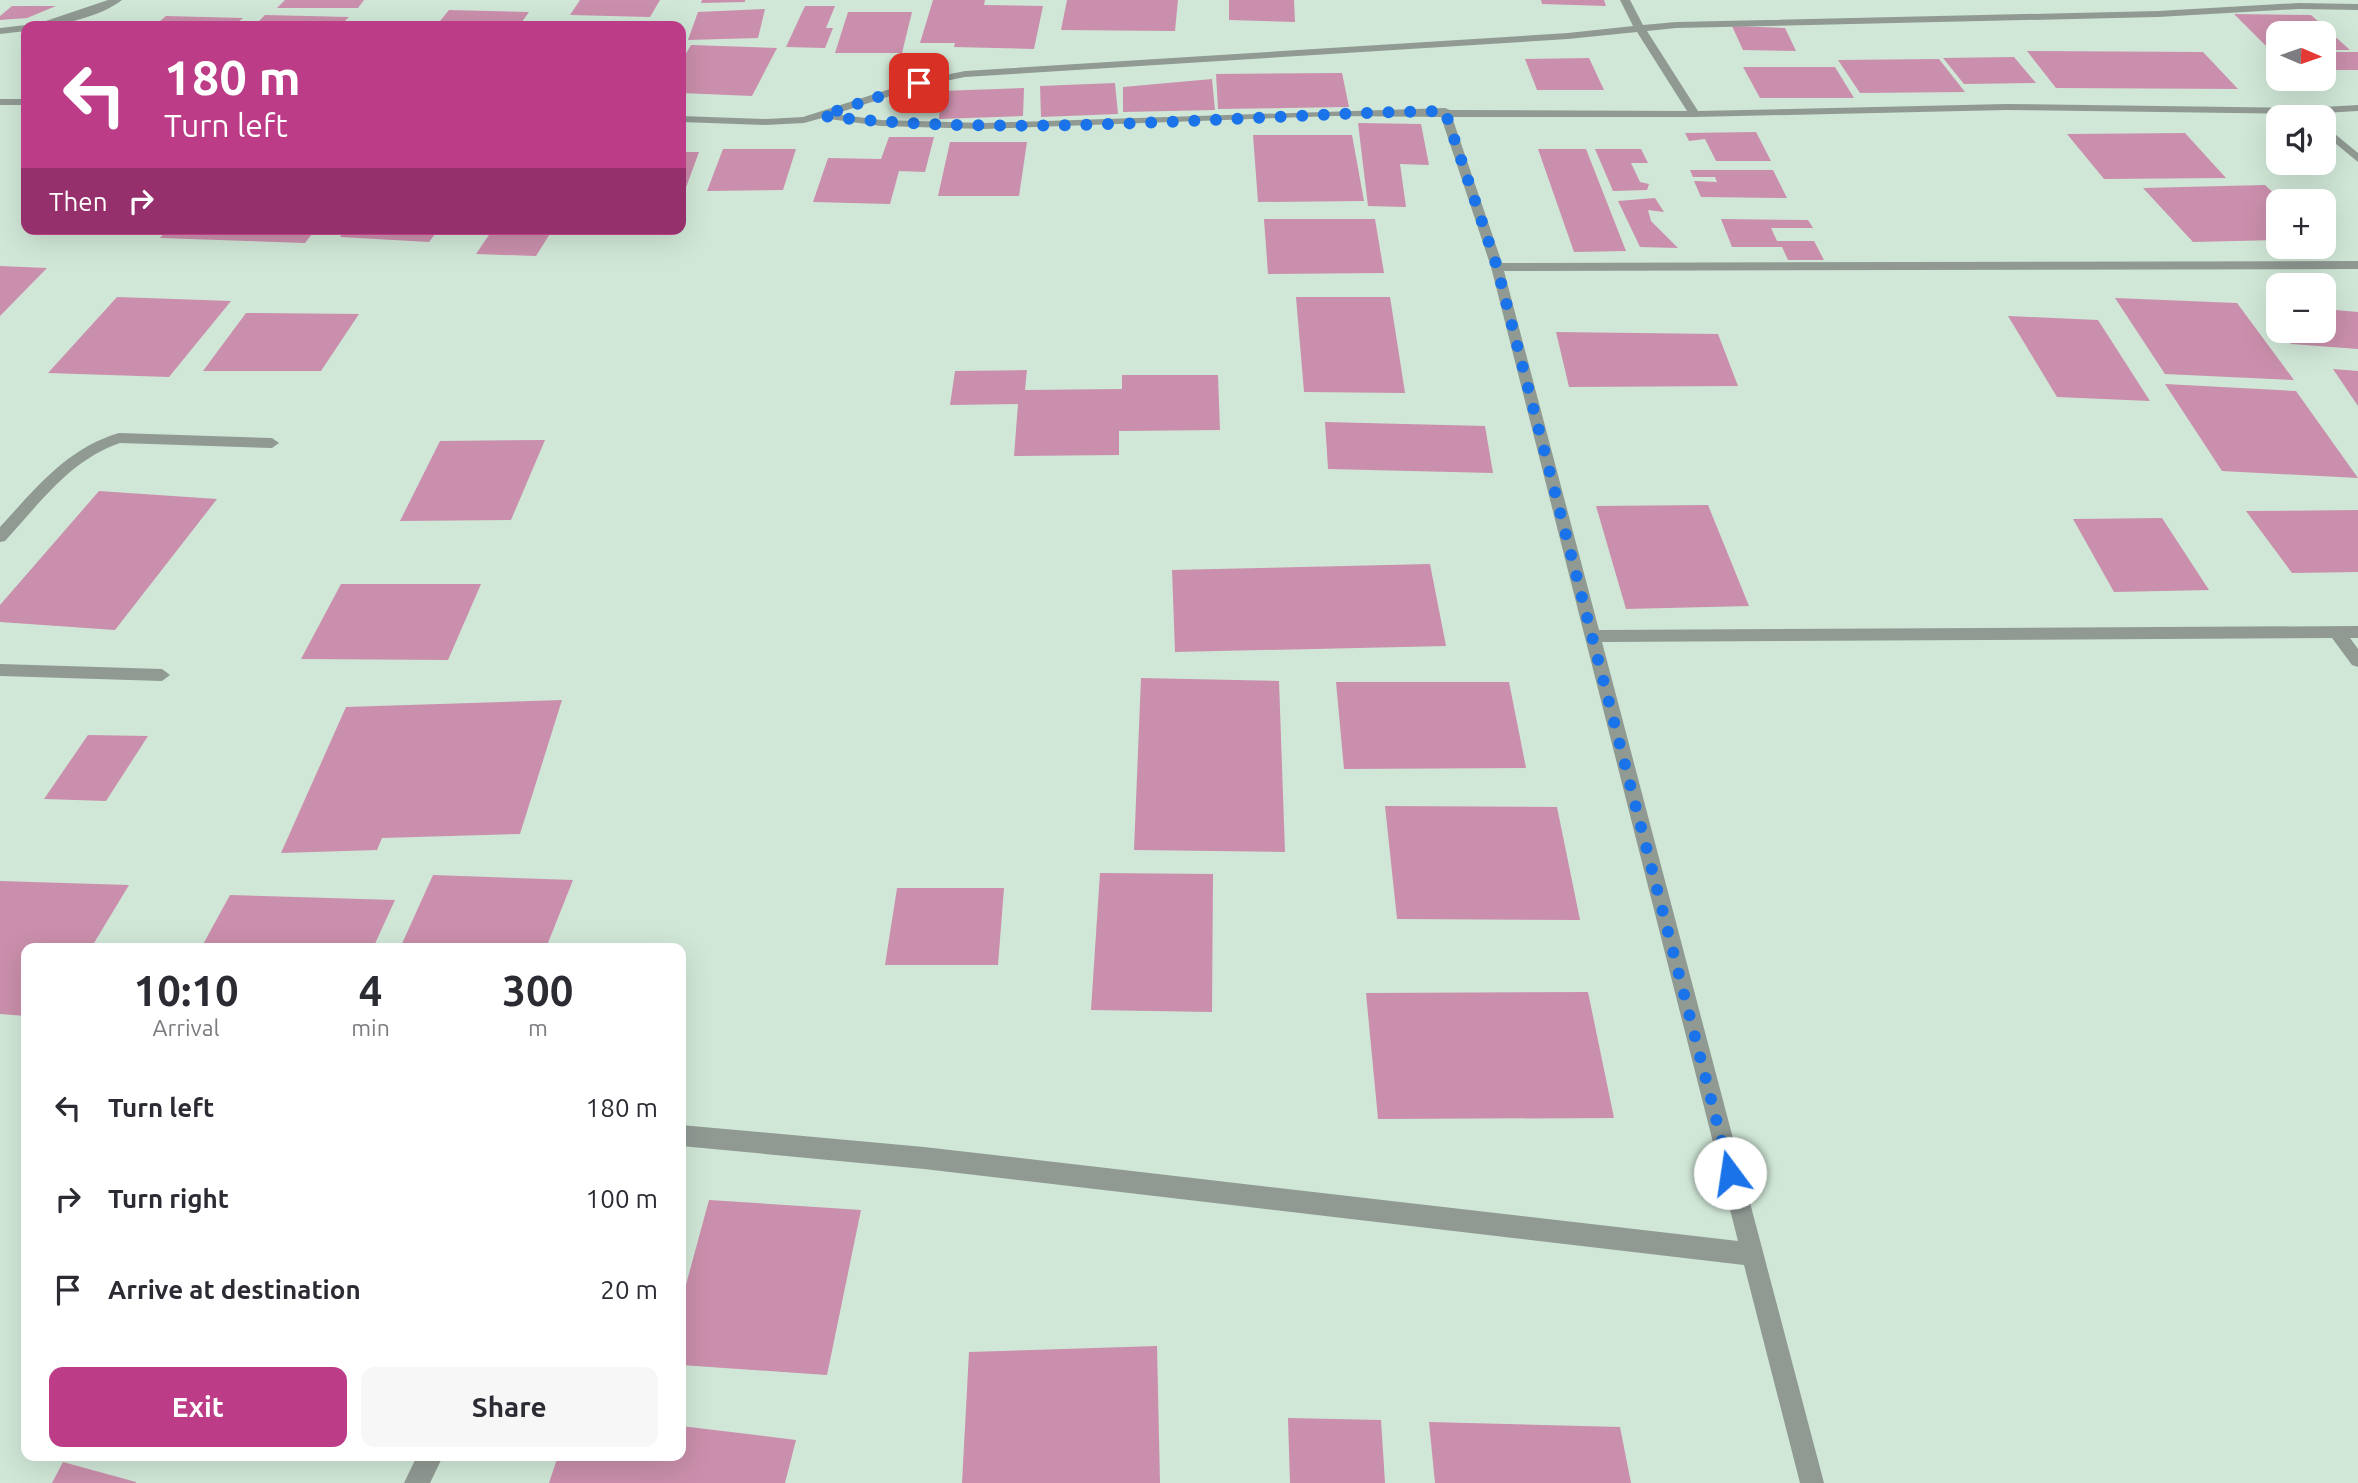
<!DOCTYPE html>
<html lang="en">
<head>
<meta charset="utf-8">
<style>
	:root { --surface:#fff; --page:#f7f7f7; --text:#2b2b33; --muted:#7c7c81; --accent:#bc3c87 }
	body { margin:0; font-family:Ubuntu,sans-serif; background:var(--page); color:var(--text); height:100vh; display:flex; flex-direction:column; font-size:26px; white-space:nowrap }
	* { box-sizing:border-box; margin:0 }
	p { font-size:23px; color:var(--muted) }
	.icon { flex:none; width:38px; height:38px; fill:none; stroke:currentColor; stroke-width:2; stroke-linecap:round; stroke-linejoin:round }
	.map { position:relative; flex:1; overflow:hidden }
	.sheet { position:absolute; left:21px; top:943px; width:665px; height:518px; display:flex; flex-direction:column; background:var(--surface); border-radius:14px; box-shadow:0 7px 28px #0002 }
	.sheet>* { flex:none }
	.top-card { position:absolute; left:21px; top:21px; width:665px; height:214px; border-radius:14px; box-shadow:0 7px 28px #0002; background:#bc3c87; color:#fff; overflow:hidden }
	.needle { width:46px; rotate:92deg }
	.buttons { position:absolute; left:2266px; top:21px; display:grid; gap:14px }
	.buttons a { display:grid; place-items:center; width:70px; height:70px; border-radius:14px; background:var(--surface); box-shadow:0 7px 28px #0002; font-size:35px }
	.pin { position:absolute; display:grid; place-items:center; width:60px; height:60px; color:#fff; margin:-30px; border-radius:14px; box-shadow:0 4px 10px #0006 }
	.me { position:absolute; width:77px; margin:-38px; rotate:346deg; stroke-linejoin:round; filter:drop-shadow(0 0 5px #0008) }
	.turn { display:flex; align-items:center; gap:24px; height:147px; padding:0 28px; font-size:32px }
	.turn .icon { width:91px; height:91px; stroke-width:2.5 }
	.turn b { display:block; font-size:49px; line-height:60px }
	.then { display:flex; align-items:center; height:66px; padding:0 28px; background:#0003; gap:14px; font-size:26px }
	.eta { display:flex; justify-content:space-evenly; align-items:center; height:119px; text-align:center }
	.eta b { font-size:42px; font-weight:700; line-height:49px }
	.button { display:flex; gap:14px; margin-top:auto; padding:14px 28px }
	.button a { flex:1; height:80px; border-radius:14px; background:var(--accent); color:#fff; font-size:28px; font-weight:700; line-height:80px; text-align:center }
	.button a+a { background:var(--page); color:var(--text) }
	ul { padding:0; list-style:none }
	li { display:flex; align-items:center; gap:21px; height:91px; padding:0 28px }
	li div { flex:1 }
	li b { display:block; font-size:26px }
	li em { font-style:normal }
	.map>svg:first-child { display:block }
</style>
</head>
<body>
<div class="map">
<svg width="2358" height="1483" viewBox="0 0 2358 1483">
	<rect width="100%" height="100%" fill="#d0e7d7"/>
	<g fill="#ca8fac">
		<polygon points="285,0 364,0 358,8 277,8"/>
		<polygon points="580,0 660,0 650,17 570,15"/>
		<polygon points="702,0 745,0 745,2 701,3"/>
		<polygon points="933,0 985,0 984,5 1043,6 1034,49 954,47 955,43 920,43"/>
		<polygon points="1067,0 1178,0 1175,31 1061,30"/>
		<polygon points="1229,0 1294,0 1295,22 1229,20"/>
		<polygon points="1541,0 1604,0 1606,6 1542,4"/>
		<polygon points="12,6 56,6 27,18 0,20 0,16"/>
		<polygon points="805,6 835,6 826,28 833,28 825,48 786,47"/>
		<polygon points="765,9 758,38 688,40 698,12"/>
		<polygon points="449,10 529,12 519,26 436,26"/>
		<polygon points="848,12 912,12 902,53 835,53"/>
		<polygon points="2234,14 2311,15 2350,50 2324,50 2324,33 2278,33 2278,50 2270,50"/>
		<polygon points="265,15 349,17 340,26 254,26"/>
		<polygon points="166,16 243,18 234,26 154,26"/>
		<polygon points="1732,26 1785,28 1796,51 1743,50"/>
		<polygon points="691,45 777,48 752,96 681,93 681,62"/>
		<polygon points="2027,51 2203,52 2238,89 2056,88"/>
		<rect x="2324" y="52" width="34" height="18"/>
		<polygon points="2014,57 2036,83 1964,84 1943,58"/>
		<polygon points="1589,58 1604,90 1537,90 1525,59"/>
		<polygon points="1939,59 1965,92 1860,93 1838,60"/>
		<polygon points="1743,67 1835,67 1854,98 1760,98"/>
		<polygon points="1342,73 1349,107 1218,109 1216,74"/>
		<polygon points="1212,79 1215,110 1123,112 1123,87"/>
		<polygon points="1115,83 1118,114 1041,117 1040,86"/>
		<polygon points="1024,88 1023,116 939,119 941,91"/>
		<polygon points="1358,123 1421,124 1429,165 1400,164 1406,207 1368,206"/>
		<polygon points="1756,132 1771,161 1716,161 1705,139 1689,141 1685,133"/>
		<polygon points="2185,133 2226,178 2104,179 2067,134"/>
		<polygon points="1253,135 1352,135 1364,201 1258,202"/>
		<polygon points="889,137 934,137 925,172 899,171 890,204 813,202 828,158 881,159"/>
		<polygon points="950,142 1027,142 1019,196 938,196"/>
		<polygon points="723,149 796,149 783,190 707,191"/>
		<polygon points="1538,149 1586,149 1626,251 1574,252"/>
		<polygon points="1595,149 1641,149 1648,163 1631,163 1640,182 1649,184 1647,190 1613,191"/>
		<polygon points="681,152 699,152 681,201"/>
		<polygon points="1690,170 1773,170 1787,198 1701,197 1694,181 1717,182 1715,177 1693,177"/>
		<polygon points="2265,185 2282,201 2278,201 2278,240 2193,242 2143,188"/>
		<polygon points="1655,198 1664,212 1648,210 1651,221 1678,248 1640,247 1618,201"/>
		<polygon points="1264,219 1375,219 1384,273 1268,274"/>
		<polygon points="1721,219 1808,220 1813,228 1771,228 1777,241 1814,241 1824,260 1788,260 1782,247 1732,247"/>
		<polygon points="168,229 316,229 305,243 160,238"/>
		<polygon points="346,229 439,229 429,242 340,237"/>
		<polygon points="493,229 553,229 536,256 476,254"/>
		<polygon points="0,266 47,268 0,316"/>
		<polygon points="117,297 231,301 169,377 48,373"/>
		<polygon points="1296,297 1390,297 1405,393 1304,392"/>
		<polygon points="2115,298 2237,303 2294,380 2165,374"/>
		<polygon points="2267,305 2278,306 2278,324"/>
		<polygon points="2324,309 2358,312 2358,349 2291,344 2282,331 2324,331"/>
		<polygon points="246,313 359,314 321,371 203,371"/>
		<polygon points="2008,316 2098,320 2150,401 2057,397"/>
		<polygon points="1556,332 1718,334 1738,386 1569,387"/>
		<polygon points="2333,369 2358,371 2358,406"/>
		<polygon points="1027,370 1025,390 1122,389 1122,375 1218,375 1220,430 1119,431 1119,455 1014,456 1018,404 950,405 955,371"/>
		<polygon points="2165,384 2296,391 2358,478 2222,471"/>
		<polygon points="1325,422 1485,426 1493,473 1328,469"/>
		<polygon points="545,440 511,520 400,521 440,441"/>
		<polygon points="99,491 217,499 115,630 0,622 0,605"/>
		<polygon points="1708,505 1749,606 1626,609 1596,506"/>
		<polygon points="2358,510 2358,572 2292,573 2246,511"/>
		<polygon points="2162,518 2209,590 2114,592 2073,519"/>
		<polygon points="1430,564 1446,646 1175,652 1172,570"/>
		<polygon points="341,584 481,584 448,660 301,659"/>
		<polygon points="1141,678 1279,681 1285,852 1134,850"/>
		<polygon points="1336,682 1509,682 1526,768 1344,769"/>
		<polygon points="562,700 520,834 382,838 377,850 281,853 346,707"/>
		<polygon points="88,735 148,736 106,801 44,799"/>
		<polygon points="1385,806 1557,807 1580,920 1397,919"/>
		<polygon points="1100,873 1213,874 1212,1012 1091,1010"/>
		<polygon points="433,875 573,880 546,948 400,948"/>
		<polygon points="0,881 129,885 91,948 26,948 26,1016 0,1014"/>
		<polygon points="897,888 1004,888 998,965 885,965"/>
		<polygon points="230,895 395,900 373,948 201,948"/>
		<polygon points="1588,992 1614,1118 1378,1119 1366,993"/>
		<polygon points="709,1200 861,1210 827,1375 681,1365 681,1303"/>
		<polygon points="1157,1346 1160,1483 962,1483 969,1352"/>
		<polygon points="1288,1418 1381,1420 1385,1483 1290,1483"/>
		<polygon points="1429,1422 1620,1427 1631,1483 1435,1483"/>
		<polygon points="681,1426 796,1440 785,1483 549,1483 558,1456 681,1456"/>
		<polygon points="63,1462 136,1482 136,1483 52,1483"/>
	</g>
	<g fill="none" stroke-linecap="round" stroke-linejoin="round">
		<g fill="#909a93" fill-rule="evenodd">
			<path d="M108,0H122C100,17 58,27 31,26Z"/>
			<path d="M1620,0H1630L1643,25L1676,22L2158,11L2299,3L2358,4V10L2299,9L2158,17L1676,28L1647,31L1698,111L2006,104L2305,108L2358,105V111L2305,114L2006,110L1695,117H1452L1502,263L2358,261V269L1504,271L1599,630L2358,626V638H2350L2358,649V667L2352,665L2332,638L1602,642L1824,1483H1800L1744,1265L924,1169L681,1146V1125L924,1147L1738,1241L1491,267L1441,117L1334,116L983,129L881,126L822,118L804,123L766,125L681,122V116L766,119L803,117L915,81L965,71L1568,33L1633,26ZM1637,32L1687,111L1450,110L1445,108L983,123L881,120L835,114L921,86L965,77L1568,39Z"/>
			<polygon points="26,25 30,26 26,26 26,31 0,34 0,28"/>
			<rect x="0" y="99" width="26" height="6"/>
			<polygon points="2324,125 2358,153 2358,162 2324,134"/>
			<path d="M119,433L272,438L279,443L272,448L120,443C70,460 40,503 5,541L0,542V527C35,489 67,448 119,433Z"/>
			<polygon points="0,664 162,669 170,675 162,681 0,676"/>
			<polygon points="417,1456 443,1456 430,1483 404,1483"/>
		</g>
	</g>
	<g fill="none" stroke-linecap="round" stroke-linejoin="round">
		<path stroke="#1a73e8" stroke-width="12" stroke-dasharray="0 21.6" d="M919,83L822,116C1028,139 1238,114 1445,111L1497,267L1730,1173"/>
	</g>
</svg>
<div class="buttons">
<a><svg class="needle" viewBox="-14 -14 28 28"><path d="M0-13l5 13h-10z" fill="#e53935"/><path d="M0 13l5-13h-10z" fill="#7c7c81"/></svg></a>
<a><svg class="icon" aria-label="sound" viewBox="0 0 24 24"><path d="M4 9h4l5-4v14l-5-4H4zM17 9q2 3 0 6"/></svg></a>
<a>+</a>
<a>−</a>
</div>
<div class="pin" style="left:919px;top:83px;background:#d93025"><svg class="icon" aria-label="arrive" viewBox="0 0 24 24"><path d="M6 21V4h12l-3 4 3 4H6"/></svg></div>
<svg class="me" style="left:1730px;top:1173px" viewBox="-20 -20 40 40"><circle r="19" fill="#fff"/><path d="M0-13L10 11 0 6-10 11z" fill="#1a73e8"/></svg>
<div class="top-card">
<div class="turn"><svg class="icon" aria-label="left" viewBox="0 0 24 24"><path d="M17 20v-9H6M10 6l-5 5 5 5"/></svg><div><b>180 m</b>Turn left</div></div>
<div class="then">Then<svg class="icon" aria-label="right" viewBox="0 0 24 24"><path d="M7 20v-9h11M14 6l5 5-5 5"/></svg></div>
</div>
<section class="sheet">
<div class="eta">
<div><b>10:10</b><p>Arrival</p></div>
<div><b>4</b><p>min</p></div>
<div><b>300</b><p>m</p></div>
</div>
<ul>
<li><svg class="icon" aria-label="left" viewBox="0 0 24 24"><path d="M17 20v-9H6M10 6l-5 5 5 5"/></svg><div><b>Turn left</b></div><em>180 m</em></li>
<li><svg class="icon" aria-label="right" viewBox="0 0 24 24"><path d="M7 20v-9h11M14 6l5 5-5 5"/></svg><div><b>Turn right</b></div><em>100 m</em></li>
<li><svg class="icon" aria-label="arrive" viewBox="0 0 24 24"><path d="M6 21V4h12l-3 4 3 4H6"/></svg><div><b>Arrive at destination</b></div><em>20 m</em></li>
</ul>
<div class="button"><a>Exit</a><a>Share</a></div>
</section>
</div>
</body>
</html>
